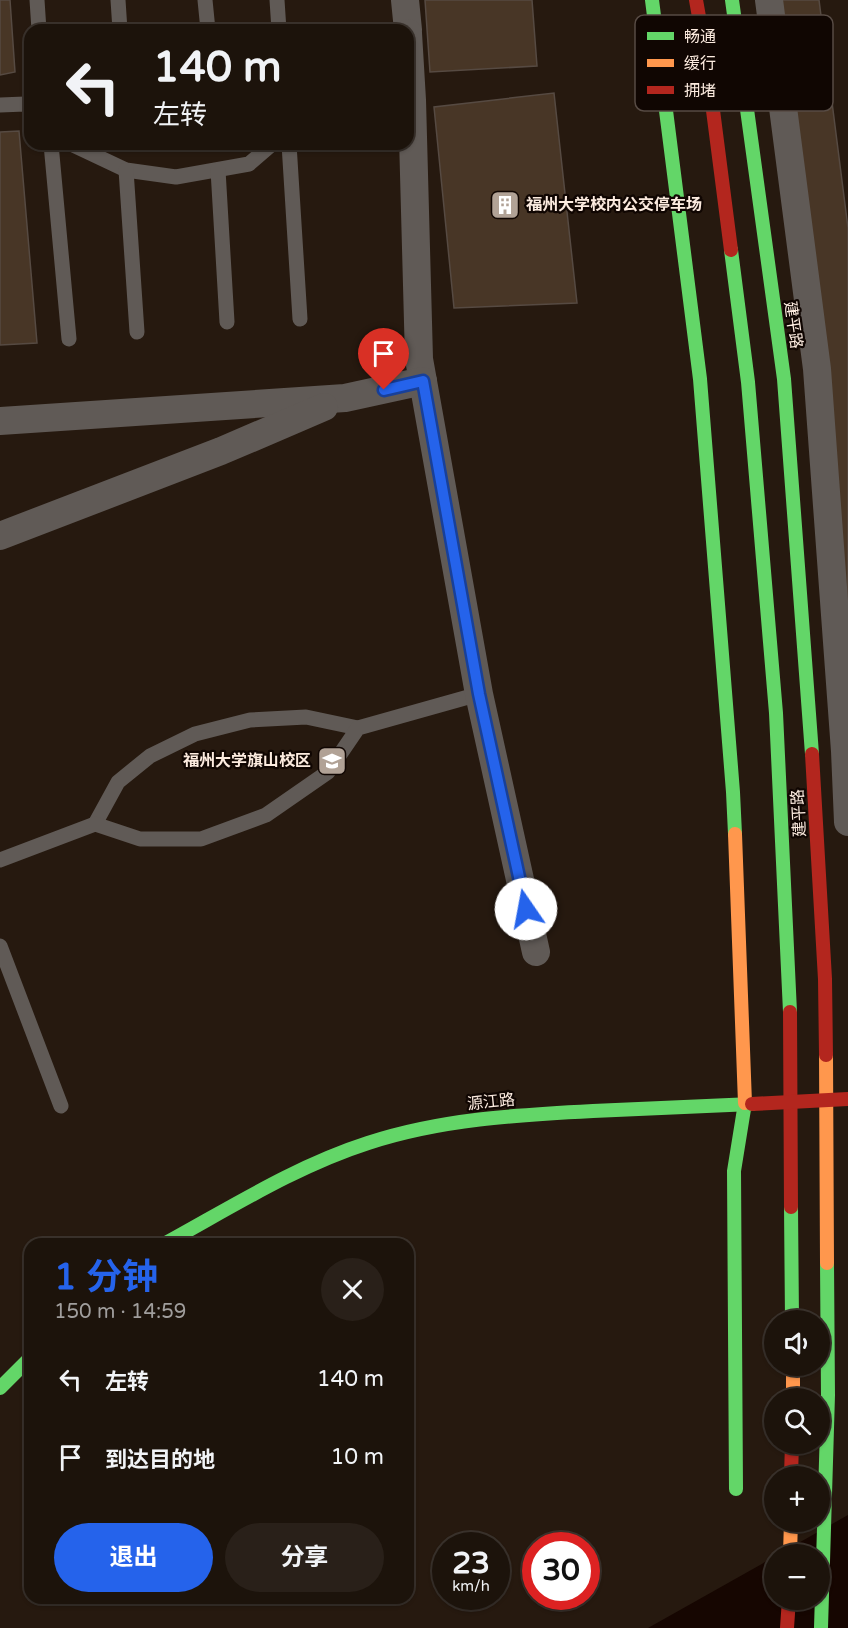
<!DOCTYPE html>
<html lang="zh">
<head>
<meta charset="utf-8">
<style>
	:root { --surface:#1c130b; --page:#292019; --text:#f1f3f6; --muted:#a09e9d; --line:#3a322c; --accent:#2563eb }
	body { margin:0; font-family:"Varela Round","Noto Sans SC",sans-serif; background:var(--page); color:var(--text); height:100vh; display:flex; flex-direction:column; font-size:22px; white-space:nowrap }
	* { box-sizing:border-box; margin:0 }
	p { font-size:20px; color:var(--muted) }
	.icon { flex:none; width:33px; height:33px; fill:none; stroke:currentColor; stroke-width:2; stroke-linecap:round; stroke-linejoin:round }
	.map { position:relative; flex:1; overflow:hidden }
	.sheet { position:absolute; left:24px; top:1238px; width:390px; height:366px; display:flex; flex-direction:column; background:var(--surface); border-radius:18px; box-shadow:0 2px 4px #0004,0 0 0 2px var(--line) }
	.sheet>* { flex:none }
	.guide { position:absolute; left:24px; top:24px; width:390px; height:126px; border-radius:18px; box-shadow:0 2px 4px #0004,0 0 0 2px var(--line); background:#1c130b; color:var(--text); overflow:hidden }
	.buttons { position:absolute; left:764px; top:1310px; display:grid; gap:12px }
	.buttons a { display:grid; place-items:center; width:66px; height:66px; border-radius:50%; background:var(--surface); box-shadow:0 2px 4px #0004,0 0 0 2px var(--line); font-size:30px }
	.speed { position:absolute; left:432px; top:1532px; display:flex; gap:12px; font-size:30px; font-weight:700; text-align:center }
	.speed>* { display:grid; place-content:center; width:78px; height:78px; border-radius:50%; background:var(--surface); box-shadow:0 2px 4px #0004,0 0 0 2px var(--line); line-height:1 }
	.speed small { font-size:15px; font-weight:400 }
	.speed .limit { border:9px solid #d22; background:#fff; color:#111 }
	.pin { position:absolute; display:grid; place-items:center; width:51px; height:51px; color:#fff; margin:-62px -26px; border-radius:50% 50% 50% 0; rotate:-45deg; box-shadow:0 0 6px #0007 }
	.pin .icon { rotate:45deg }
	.me { position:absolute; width:66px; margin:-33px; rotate:348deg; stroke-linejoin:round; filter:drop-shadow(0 0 4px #0008) }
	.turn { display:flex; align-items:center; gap:21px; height:126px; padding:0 30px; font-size:27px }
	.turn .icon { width:78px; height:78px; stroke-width:2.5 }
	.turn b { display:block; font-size:42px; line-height:51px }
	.round { display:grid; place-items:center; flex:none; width:63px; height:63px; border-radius:32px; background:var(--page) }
	.overview { display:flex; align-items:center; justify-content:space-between; height:102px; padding:0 30px }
	h1 { font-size:36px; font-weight:700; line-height:45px; color:var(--accent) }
	.cta { display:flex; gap:12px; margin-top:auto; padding:12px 30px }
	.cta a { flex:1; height:69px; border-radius:36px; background:var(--accent); color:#fff; font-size:24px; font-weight:700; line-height:69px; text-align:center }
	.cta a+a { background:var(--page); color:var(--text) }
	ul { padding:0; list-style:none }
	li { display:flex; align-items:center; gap:18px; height:78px; padding:0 30px }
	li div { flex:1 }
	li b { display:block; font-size:22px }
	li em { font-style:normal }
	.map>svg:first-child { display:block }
</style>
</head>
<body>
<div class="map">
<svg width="848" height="1628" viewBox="0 0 848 1628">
	<rect width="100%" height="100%" fill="#26190f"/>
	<polygon fill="#160601" points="848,1515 848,1628 648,1628 774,1557 774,1599 819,1599 819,1554 779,1554"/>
	<g fill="#483626" stroke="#564a42" stroke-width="1.5">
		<polygon points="0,0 10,0 15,72 0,75"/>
		<polygon points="425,0 532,0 537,66 430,72"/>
		<polygon points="780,0 819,0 848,228 848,621"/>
		<polygon points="554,93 577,303 454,308 434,107"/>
		<polygon points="19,131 37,343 0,345 0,132"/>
	</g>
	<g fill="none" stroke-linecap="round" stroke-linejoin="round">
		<g stroke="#605a56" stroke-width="15">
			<polyline points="37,0 39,30"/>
			<polyline points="118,0 120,30"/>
			<polyline points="205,0 208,30"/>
			<polyline points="277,0 279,30"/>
			<polyline points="0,105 25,104 30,108"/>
			<polyline points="51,144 69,339"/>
			<polyline points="71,144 126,170 176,177 249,164 272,144"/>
			<polyline points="289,144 300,319"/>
			<polyline points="126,170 137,332"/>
			<polyline points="218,170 227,322"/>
			<polyline points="95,824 118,782 150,756 195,734 250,720 306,717 358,728"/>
			<polyline points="0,860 95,824 140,839 201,839 266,815 328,772 358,728 479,694"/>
			<polyline points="0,946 61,1106"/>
		</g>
		<g stroke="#605a56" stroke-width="28">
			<polyline points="405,0 408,30"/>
			<polyline points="769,0 817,369 845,751 848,822"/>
			<polyline points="408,33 412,100 419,359 479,694 536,952"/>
			<polyline points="0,421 345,398 423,381"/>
			<polyline points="0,536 221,451 324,407"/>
		</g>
		<g stroke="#63d668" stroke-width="14">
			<polyline points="652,0 700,379 733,792 735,834"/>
			<polyline points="732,0 784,379 812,754"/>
			<polyline points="731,250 748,382 776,713 790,1012"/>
			<polyline points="791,1207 792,1320"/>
			<path d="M164,1244C230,1208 296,1166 368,1143C441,1119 517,1115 593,1111C646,1109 699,1106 752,1104"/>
			<polyline points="0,1388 30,1358"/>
			<polyline points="736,1489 734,1171 745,1103"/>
			<polyline points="821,1628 828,1395 827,1263"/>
		</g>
		<g stroke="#ff974d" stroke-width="14">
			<polyline points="735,834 745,1103"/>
			<polyline points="826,1055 827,1263"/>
			<polyline points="793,1365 793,1398"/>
			<polyline points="790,1554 791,1521"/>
		</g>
		<g stroke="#b3261e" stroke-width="14">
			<polyline points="696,0 706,56 731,250"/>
			<polyline points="812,754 825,979 826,1055"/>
			<polyline points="790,1012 791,1207"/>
			<polyline points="752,1104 848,1099"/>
			<polyline points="791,1476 792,1443"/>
			<polyline points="787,1628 789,1599"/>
		</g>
	</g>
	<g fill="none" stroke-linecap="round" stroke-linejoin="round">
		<g stroke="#184099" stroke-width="15">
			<polyline id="route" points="384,390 423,381 479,694 526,909"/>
		</g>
		<use href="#route" stroke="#2563eb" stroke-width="10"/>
	</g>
	<defs>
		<g id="building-square" transform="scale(1.5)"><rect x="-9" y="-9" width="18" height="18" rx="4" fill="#b1a296" stroke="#100602"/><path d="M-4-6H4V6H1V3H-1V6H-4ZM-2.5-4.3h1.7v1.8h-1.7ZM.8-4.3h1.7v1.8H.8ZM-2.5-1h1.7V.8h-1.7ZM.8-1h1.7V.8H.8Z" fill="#fff"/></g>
		<g id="university-square" transform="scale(1.5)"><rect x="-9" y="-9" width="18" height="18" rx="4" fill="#b1a296" stroke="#100602"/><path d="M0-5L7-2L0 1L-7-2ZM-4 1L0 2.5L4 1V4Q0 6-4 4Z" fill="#fff"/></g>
	</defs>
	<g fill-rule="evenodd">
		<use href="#building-square" x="505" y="205"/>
		<use href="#university-square" x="332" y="761"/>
	</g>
	<g text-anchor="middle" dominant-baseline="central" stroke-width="4.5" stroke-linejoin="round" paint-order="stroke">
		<g font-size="16" font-weight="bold" fill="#fcebdf" stroke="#100602" text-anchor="start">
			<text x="526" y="205">福州大学校内公交停车场</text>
			<text x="311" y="761" text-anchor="end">福州大学旗山校区</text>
		</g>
		<g font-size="16" fill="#fcebdf" stroke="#100602">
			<text transform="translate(793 325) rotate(82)">建平路</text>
			<text transform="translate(799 813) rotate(-93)">建平路</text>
			<text transform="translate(491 1102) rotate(-6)">源江路</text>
		</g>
	</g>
	<rect x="635" y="15" width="198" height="96" rx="9" fill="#100602" stroke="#574b44" stroke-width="1.5"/>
	<rect x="647" y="32" width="27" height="8" fill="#63d668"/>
	<rect x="647" y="59" width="27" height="8" fill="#ff974d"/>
	<rect x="647" y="86" width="27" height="8" fill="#b3261e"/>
	<g font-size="16" fill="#fcebdf">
		<text x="684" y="42">畅通</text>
		<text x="684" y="69">缓行</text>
		<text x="684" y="96">拥堵</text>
	</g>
</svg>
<div class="buttons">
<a><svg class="icon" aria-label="sound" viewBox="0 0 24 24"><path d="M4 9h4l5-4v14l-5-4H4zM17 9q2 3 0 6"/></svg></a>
<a><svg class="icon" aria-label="search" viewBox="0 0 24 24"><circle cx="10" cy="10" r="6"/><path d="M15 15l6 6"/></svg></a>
<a>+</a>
<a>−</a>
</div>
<div class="speed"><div>23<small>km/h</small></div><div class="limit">30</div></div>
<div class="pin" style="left:384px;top:390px;background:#d93025"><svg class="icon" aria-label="arrive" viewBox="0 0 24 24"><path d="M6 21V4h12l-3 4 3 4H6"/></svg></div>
<svg class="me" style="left:526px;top:909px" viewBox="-20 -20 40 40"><circle r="19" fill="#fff"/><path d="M0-13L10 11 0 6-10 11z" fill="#2563eb"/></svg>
<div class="guide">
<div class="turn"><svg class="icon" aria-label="left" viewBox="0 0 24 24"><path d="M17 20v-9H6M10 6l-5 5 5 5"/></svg><div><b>140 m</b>左转</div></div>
</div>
<section class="sheet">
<div class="overview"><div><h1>1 分钟</h1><p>150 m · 14:59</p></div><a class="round"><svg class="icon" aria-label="close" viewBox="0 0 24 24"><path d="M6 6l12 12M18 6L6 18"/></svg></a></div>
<ul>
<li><svg class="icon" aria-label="left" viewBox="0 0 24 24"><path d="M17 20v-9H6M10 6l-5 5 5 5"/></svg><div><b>左转</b></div><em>140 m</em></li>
<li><svg class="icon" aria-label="arrive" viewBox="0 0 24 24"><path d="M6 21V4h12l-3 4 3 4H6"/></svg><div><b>到达目的地</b></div><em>10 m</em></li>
</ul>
<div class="cta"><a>退出</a><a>分享</a></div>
</section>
</div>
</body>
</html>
